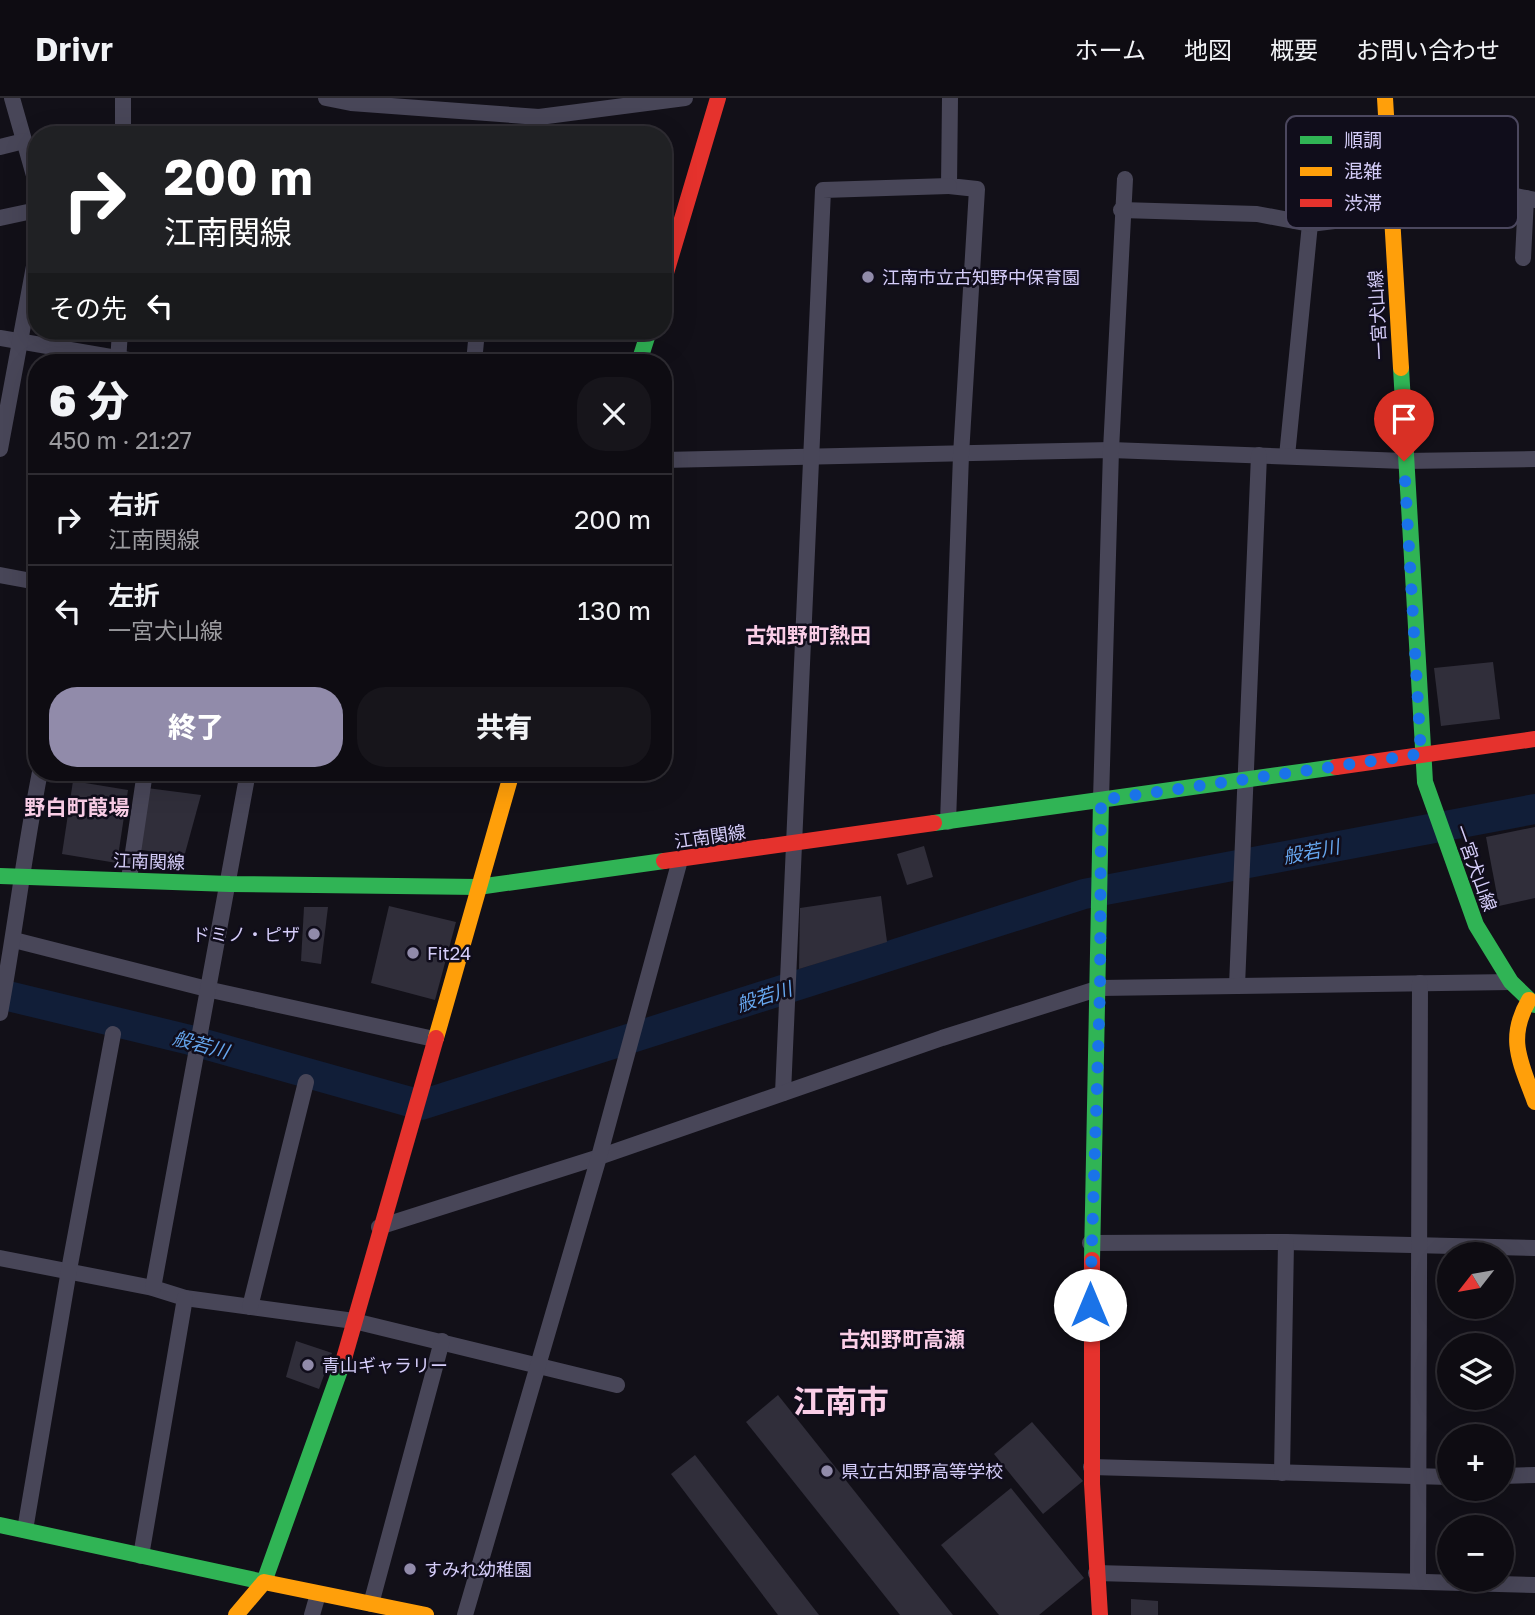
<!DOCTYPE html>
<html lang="ja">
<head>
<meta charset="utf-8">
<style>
	:root { --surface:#0e0c12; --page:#17151b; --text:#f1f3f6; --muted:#9b9b9f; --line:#2e2c32; --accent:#918baa }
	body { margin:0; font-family:"Golos Text","Noto Sans JP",sans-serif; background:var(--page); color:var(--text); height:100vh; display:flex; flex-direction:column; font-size:26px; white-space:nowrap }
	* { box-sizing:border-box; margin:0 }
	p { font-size:23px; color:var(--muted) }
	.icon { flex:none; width:38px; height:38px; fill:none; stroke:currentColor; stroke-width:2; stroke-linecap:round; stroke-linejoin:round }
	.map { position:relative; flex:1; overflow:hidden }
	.sheet { position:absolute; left:28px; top:256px; width:644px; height:427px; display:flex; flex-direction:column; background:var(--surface); border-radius:28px; box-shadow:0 7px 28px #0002,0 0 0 2px var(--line) }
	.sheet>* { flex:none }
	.guide { position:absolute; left:28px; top:28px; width:644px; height:214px; border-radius:28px; box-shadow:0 7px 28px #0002,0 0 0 2px var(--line); background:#202124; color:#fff; overflow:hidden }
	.needle { width:46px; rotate:239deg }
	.buttons { position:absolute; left:1437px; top:1144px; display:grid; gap:14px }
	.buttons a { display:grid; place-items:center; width:77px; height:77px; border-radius:50%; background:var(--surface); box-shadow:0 7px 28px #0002,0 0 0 2px var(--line); font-size:35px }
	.pin { position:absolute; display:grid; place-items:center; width:60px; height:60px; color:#fff; margin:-72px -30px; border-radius:50% 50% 50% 0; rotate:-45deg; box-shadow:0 0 7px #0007 }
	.pin .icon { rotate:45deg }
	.me { position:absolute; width:77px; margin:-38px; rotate:0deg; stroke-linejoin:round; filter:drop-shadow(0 0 5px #0008) }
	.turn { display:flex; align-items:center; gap:24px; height:147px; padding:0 21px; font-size:32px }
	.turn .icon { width:91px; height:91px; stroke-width:2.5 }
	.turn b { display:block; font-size:49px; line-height:60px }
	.then { display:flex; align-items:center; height:66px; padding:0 21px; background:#0003; gap:14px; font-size:26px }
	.round { display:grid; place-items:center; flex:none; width:74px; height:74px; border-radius:28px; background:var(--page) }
	.summary { display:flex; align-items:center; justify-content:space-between; height:119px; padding:0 21px }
	h1 { font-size:42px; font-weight:800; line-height:52px }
	.primary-button { display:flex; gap:14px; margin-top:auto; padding:14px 21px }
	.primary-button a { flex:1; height:80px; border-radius:28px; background:var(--accent); color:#fff; font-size:28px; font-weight:800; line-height:80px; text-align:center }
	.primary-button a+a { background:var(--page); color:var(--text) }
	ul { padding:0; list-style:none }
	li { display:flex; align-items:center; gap:21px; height:91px; padding:0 21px; border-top:2px solid var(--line) }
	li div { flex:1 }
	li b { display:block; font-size:26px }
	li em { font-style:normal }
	header { display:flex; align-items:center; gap:42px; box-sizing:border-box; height:98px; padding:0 35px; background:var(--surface); border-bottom:2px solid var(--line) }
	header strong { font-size:33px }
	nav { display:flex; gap:38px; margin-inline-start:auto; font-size:24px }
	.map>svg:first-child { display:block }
</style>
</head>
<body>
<header>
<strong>Drivr</strong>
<nav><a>ホーム</a><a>地図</a><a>概要</a><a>お問い合わせ</a></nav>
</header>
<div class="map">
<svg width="1535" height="1517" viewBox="0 0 1535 1517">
	<rect width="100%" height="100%" fill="#121018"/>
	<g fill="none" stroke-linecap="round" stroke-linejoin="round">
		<polyline stroke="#111e38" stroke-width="30" points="0,896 190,942 421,1007 1084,796 1535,711"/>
	</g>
	<g fill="#302e3a">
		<polygon points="1493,564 1500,621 1441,628 1434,570"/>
		<polygon points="73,683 128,692 117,765 62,756"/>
		<polygon points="147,690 201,697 184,759 136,751"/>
		<polygon points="1535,729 1535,800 1499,808 1486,739"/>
		<polygon points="924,748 933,779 907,787 897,756"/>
		<polygon points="881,798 887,844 799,871 800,810"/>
		<polygon points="389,808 456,824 435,902 371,885"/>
		<polygon points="304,809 328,809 321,866 301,863"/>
		<polygon points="296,1243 332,1255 319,1291 286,1279"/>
		<polygon points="778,1297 953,1517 900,1517 746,1324"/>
		<polygon points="1032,1324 1083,1383 1043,1416 994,1356"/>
		<polygon points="695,1357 819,1517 778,1517 671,1376"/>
		<polygon points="1011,1390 1084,1480 1039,1517 999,1517 941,1447"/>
		<polygon points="1131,1501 1158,1503 1158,1517 1131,1517"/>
	</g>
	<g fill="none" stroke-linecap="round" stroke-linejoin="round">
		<g stroke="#484658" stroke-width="16">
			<polyline points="12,0 37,88"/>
			<polyline points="123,0 123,37"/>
			<polyline points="326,0 351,5 539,19 685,0"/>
			<polyline points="0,49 24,43"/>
			<polyline points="1121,112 1257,116 1310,126 1287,358"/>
			<polyline points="0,120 37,112"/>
			<polyline points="1310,126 1391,116 1421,108 1457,92 1497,94 1535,102"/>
			<polyline points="1523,160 1526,100"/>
			<polyline points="0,240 140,264"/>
			<polyline points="118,264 120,233"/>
			<polyline points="474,264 477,233"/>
			<polyline points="0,351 37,152"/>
			<polyline points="663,362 1111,352 1404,363 1535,361"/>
			<polyline points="0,477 37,484"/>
			<polyline points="1101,702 1111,352 1125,81"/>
			<polyline points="948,724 961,357 977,91 949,88 950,0"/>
			<polyline points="129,781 145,674"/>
			<polyline points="14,842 211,892 434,941"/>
			<polyline points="1237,888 1259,357"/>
			<path d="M0,915C15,834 24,754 40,674"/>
			<polyline points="783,995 823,92 949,88"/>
			<polyline points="379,1129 599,1059 942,940 1100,890 1511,884"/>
			<polyline points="1090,1145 1286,1144 1535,1150"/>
			<polyline points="0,1160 153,1190 185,1200 354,1223 617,1287"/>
			<polyline points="153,1190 248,674"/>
			<polyline points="250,1209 306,984"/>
			<polyline points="1091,1369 1449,1379"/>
			<polyline points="1282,1375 1286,1144"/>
			<polyline points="1502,1378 1535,1377"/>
			<polyline points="25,1432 69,1172 113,936"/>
			<polyline points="141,1458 185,1200"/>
			<polyline points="1096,1475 1535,1487"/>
			<polyline points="1418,1482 1420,885"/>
			<polyline points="371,1506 442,1243"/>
			<polyline points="312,1517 318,1496"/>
			<polyline points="465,1517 599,1059 680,762"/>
		</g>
		<g stroke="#30b455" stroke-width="16">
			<polyline points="639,264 649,233"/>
			<polyline points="1401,270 1425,684 1476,827 1511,884 1535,907"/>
			<polyline points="934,725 1336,669"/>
			<polyline points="0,778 230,786 478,789 664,763"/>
			<polyline points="1092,1162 1101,702"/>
			<polyline points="0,1427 264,1484 343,1264"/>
		</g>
		<g stroke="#ff9f0a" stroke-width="16">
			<polyline points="1385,0 1401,270"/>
			<path d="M1529,902C1506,941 1521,965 1535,1004"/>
			<polyline points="436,940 512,674"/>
			<polyline points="236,1517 264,1484 426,1517"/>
		</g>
		<g stroke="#e5322d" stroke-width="16">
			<polyline points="663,185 718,0"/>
			<polyline points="1336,669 1535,641"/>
			<polyline points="664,763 934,725"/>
			<polyline points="1092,1162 1092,1386 1100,1517"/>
			<polyline points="343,1264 436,940"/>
		</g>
	</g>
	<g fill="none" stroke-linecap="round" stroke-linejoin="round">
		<polyline stroke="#1a73e8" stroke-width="12" stroke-dasharray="0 21.6" points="1090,1207 1100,890 1101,702 1421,656 1404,363"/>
	</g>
	<g fill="#918baa" stroke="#100d1b" stroke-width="2.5">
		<circle cx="868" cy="179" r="7"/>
		<circle cx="314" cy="836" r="7"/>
		<circle cx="413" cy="855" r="7"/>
		<circle cx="308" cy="1267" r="7"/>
		<circle cx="827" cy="1373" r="7"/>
		<circle cx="410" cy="1471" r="7"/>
	</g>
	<g text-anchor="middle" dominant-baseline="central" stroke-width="5" stroke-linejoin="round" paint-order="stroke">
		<g font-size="18" fill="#d5cdf9" stroke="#100d1b" text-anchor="start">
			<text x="882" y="179">江南市立古知野中保育園</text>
			<text x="300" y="836" text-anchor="end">ドミノ・ピザ</text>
			<text x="427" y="855">Fit24</text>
			<text x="322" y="1267">青山ギャラリー</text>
			<text x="841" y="1373">県立古知野高等学校</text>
			<text x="424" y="1471">すみれ幼稚園</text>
		</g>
		<g font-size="18" fill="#d5cdf9" stroke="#100d1b">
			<text transform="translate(1377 217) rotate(-93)">一宮犬山線</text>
			<text transform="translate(710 738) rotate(-8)">江南関線</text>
			<text transform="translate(149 763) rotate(2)">江南関線</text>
			<text transform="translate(1476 770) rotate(70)">一宮犬山線</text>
		</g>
		<g font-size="19" font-style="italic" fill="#66a6ee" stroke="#100d1b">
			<text transform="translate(1311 753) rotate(-11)">般若川</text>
			<text transform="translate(764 898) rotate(-18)">般若川</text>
			<text transform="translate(201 946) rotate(15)">般若川</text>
		</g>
		<g font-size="21" font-weight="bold" fill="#facee7" stroke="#100d1b">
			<text x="808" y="537">古知野町熱田</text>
			<text x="77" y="709">野白町葭場</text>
			<text x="902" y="1241">古知野町高瀬</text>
		</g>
		<g font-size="32" font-weight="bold" fill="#facee7" stroke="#100d1b">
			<text x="841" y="1303">江南市</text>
		</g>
	</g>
	<rect x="1286" y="18" width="232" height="112" rx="10" fill="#100d1b" stroke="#4b475e" stroke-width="2"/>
	<rect x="1300" y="38" width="32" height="8" fill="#30b455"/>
	<rect x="1300" y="69" width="32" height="9" fill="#ff9f0a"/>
	<rect x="1300" y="101" width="32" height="8" fill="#e5322d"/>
	<g font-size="19" fill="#d5cdf9">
		<text x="1344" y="49">順調</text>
		<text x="1344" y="80">混雑</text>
		<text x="1344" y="112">渋滞</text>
	</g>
</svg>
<div class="buttons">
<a><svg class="needle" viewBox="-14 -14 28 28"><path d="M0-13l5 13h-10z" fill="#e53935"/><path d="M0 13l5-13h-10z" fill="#9b9b9f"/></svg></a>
<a><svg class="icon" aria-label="layers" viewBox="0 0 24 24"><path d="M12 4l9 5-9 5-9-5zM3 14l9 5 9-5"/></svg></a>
<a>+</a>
<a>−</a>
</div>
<div class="pin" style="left:1404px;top:363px;background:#d93025"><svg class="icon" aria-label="arrive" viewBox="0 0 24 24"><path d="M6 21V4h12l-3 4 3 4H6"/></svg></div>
<svg class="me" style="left:1090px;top:1207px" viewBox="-20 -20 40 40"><circle r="19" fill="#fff"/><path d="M0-13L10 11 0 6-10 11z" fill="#1a73e8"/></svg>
<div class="guide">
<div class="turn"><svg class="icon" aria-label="right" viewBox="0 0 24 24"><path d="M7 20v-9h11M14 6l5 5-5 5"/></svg><div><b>200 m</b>江南関線</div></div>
<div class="then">その先<svg class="icon" aria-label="left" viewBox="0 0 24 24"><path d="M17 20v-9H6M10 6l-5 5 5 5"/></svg></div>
</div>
<section class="sheet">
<div class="summary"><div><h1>6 分</h1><p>450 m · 21:27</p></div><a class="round"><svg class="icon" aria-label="close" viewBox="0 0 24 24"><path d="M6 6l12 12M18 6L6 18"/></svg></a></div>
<ul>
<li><svg class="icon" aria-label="right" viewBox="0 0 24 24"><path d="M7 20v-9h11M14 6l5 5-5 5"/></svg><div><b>右折</b><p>江南関線</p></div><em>200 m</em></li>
<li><svg class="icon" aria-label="left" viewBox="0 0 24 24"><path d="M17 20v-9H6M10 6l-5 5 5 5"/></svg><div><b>左折</b><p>一宮犬山線</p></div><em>130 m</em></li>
</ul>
<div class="primary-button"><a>終了</a><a>共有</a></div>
</section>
</div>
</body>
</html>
